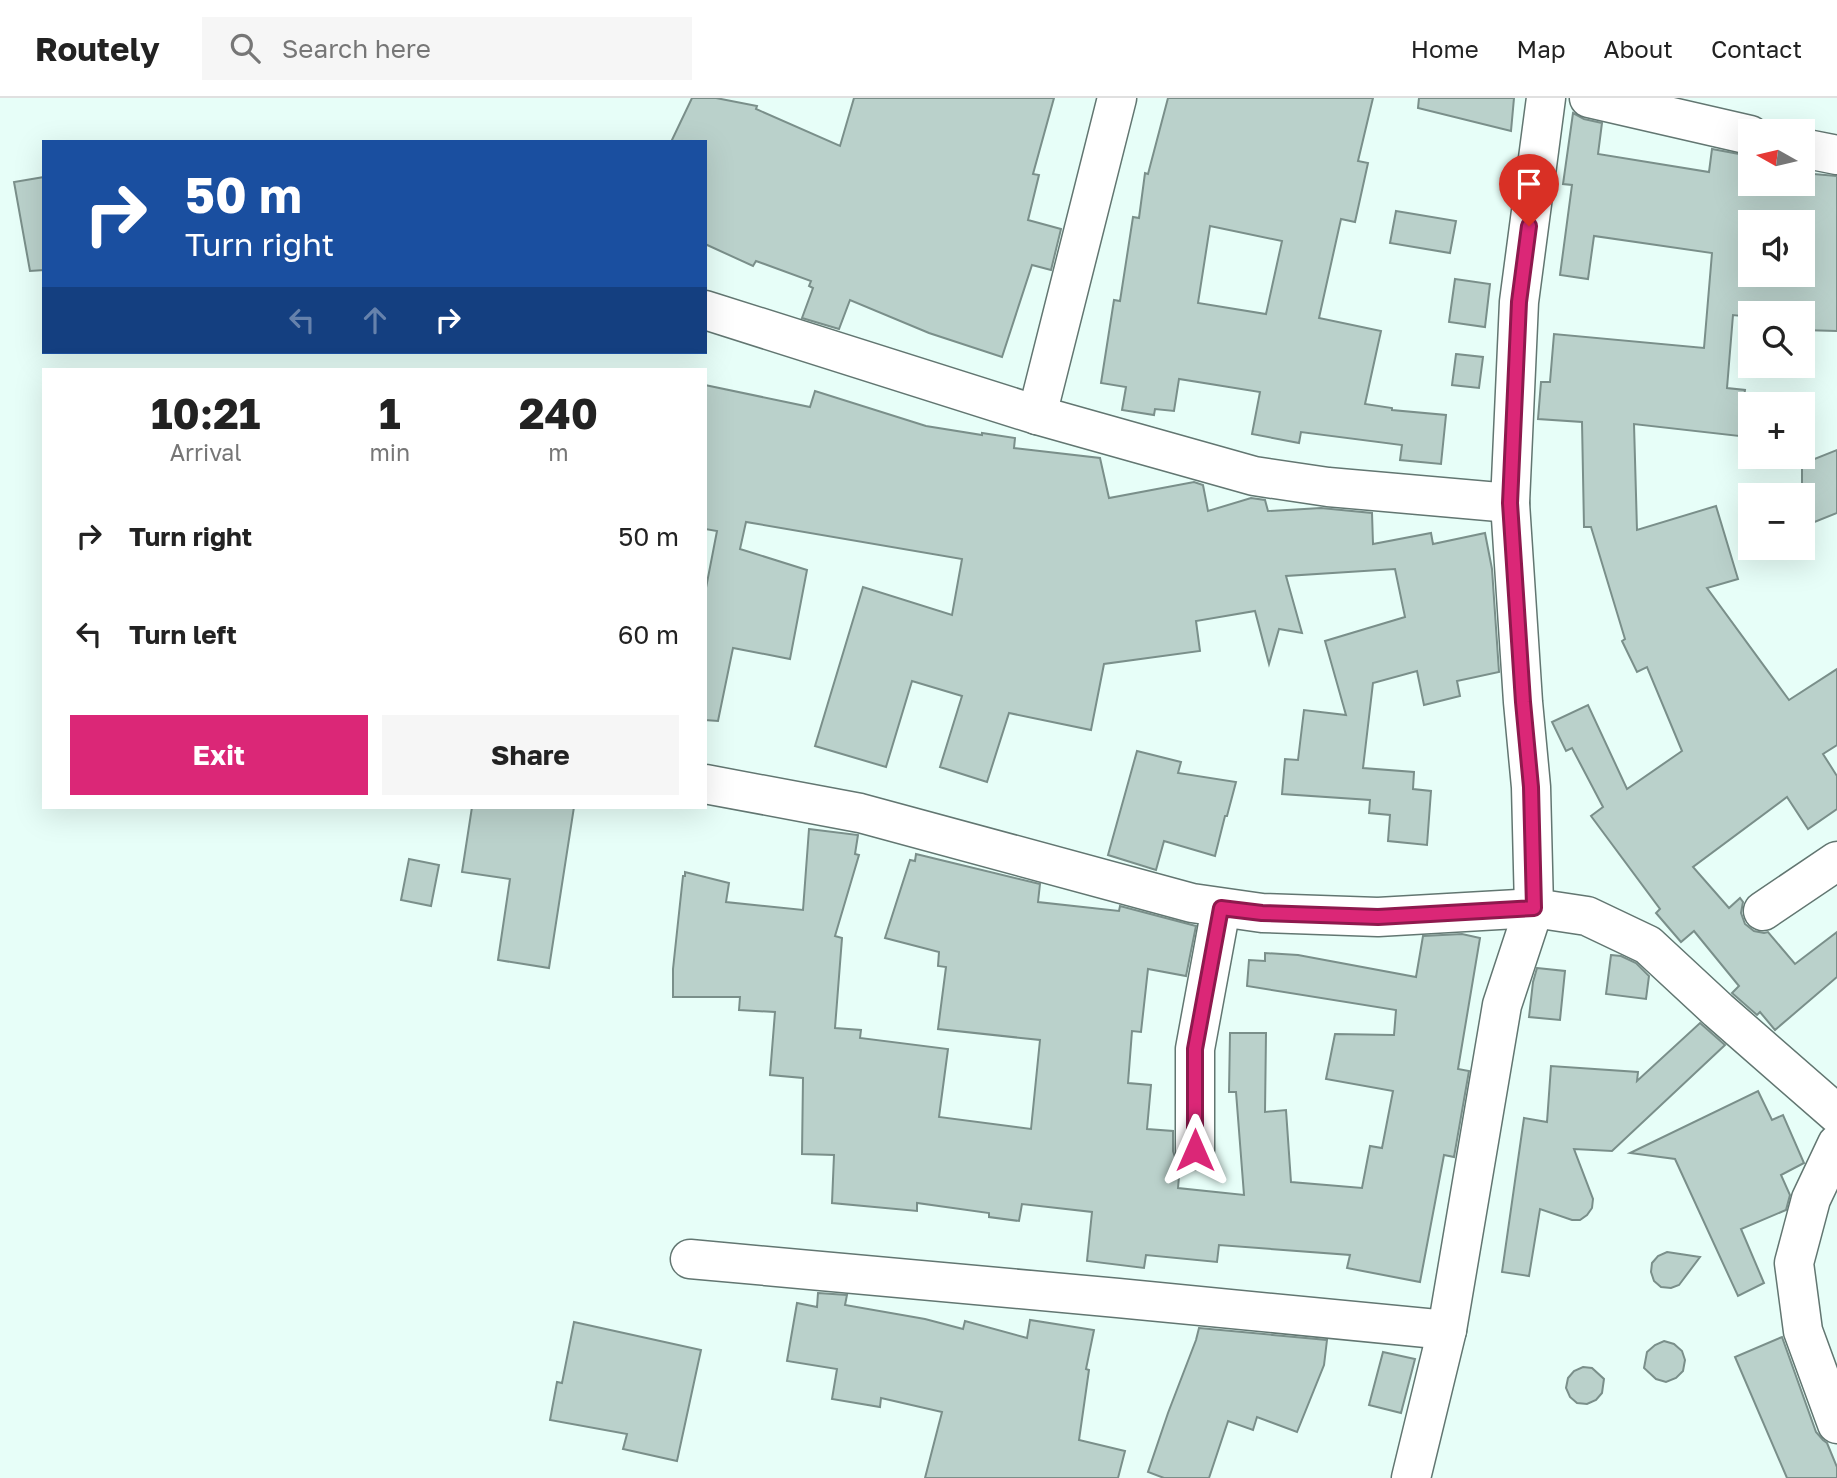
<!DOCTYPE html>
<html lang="en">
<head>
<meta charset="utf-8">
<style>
	:root { --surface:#fff; --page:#f6f6f6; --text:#222; --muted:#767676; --line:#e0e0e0; --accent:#db2777 }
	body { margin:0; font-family:"Golos Text",sans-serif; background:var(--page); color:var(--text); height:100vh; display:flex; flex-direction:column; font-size:26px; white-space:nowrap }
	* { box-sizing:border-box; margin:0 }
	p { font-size:23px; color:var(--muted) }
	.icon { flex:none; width:38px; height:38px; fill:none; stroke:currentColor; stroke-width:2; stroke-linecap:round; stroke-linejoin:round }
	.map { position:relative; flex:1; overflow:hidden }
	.details { position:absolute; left:42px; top:270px; width:665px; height:441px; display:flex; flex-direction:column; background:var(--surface); border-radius:0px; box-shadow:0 7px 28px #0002 }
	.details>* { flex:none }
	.guide { position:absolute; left:42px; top:42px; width:665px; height:214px; border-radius:0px; box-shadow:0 7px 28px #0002; background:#1a4fa0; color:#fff; overflow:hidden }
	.needle { width:46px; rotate:278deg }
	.tools { position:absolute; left:1738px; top:21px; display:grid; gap:14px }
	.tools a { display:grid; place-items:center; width:77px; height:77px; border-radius:0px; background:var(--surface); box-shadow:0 7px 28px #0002; font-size:35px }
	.pin { position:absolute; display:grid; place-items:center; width:60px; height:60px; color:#fff; margin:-72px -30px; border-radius:50% 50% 50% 0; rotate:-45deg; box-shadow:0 0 7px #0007 }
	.pin .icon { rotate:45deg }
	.me { position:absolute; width:77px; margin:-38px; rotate:0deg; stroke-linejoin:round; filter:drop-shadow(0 0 5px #0008) }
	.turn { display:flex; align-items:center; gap:24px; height:147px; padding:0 28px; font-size:32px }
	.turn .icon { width:91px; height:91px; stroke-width:2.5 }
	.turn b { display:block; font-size:49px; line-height:60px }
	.lanes { display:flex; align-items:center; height:66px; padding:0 28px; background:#0003; justify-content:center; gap:35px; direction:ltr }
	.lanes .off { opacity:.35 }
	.eta { display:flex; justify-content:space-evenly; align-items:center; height:119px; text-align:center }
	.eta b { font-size:42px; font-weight:700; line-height:49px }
	.button { display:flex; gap:14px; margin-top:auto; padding:14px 28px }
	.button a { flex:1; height:80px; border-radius:0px; background:var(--accent); color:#fff; font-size:28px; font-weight:700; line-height:80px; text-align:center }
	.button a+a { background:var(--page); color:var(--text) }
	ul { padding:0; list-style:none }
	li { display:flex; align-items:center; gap:21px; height:98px; padding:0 28px }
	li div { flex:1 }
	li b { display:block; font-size:26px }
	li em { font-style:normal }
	header { display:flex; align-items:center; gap:42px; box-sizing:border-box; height:98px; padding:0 35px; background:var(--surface); border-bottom:2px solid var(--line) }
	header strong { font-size:33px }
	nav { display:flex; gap:38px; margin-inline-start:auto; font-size:24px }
	.search { width:490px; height:63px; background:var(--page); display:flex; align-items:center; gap:18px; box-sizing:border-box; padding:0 24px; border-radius:0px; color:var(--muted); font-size:26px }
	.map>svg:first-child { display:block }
</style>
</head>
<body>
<header>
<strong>Routely</strong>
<div class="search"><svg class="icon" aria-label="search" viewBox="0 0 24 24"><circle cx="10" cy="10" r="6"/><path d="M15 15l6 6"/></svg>Search here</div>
<nav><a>Home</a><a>Map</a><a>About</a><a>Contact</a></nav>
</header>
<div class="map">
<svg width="1837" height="1380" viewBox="0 0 1837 1380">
	<rect width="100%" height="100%" fill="#e7fef8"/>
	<g fill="#bad1cb" stroke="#7a8f8a" stroke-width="2" fill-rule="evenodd">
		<polygon points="692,0 716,0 757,8 756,11 840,48 854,0 1054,0 1033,76 1039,77 1028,122 1061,131 1051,172 1032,167 1002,259 929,235 850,202 839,231 802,220 813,190 809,188 811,183 756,163 753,168 705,146 705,44 671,44"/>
		<path d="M1168,0H1373L1358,63L1368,65L1355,124L1341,121L1319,220L1381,233L1365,306L1392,310V312L1446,317L1441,366L1400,362L1402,347L1301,334L1299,345L1252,336L1260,294L1179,281L1174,313L1155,311L1154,317L1122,312L1126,289L1101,285L1114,202L1120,203L1133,119L1139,120L1145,75L1148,76ZM1210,128L1282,143L1266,216L1198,205Z"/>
		<polygon points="1419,0 1514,0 1511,33 1418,10"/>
		<path d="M1573,15L1584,21L1602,25L1598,56L1709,74L1712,51L1750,58V86H1802V75L1837,78V233L1802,232V215H1750V219L1733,217L1727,290L1745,292L1739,338L1634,326L1637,432L1716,408L1738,481L1707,490L1789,602L1837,571V647L1823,656L1837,678V711L1808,731L1787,699L1693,769L1729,810L1740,800L1743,804L1741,815L1745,826L1754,833L1764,835L1768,834L1795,866L1837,834V879L1775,932L1760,914L1757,917L1732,895L1739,888L1694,833L1681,844L1656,815L1660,811L1591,718L1603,709L1572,650L1566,653L1552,624L1588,607L1627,691L1682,653L1647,569L1637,574L1622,543L1625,541L1591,429H1584L1582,324L1538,321L1541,284H1550L1554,236L1704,250L1712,155L1594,138L1588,181L1560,177L1572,87L1563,86ZM1750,124H1802V177H1750Z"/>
		<polygon points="44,79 44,172 30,173 14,84"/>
		<polygon points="1396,113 1456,123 1450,155 1390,145"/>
		<polygon points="1455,181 1490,186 1485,229 1449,224"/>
		<polygon points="1456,256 1483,259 1479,290 1452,287"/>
		<polygon points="705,287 810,309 815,293 926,328 982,337 982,335 1015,340 1014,350 1100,360 1109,400 1194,384 1203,387 1208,413 1251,400 1265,402 1268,413 1321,410 1372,415 1373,446 1431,435 1433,446 1485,435 1492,471 1499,574 1457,583 1460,598 1424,607 1417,573 1373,585 1363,670 1414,674 1413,691 1431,693 1427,747 1388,743 1390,717 1369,715 1370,702 1282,696 1285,661 1298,662 1304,612 1346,617 1325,543 1405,519 1395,471 1286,478 1302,535 1279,531 1269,566 1255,513 1196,523 1200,553 1104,566 1091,632 1009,615 987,684 940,669 962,598 912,583 886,669 815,648 863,489 952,517 962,461 746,424 740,451 807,472 790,561 733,550 718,623 705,622 705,495 717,433 705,431"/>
		<polygon points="1837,352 1837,415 1802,429 1802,366"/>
		<polygon points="1137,653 1181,664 1178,675 1236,684 1227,718 1225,718 1215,758 1164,743 1156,772 1108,757"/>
		<polygon points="472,709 574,709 549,870 498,862 510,781 462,774"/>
		<polygon points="809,731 858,737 855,756 859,757 835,838 842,840 835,930 861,932 860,940 948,951 939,1019 1031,1031 1040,942 938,931 946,869 938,868 939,854 885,840 910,762 915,763 916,756 1040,786 1038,804 1119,813 1120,808 1196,828 1186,878 1148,871 1141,934 1132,933 1128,985 1151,987 1147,1031 1173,1033 1173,1053 1176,1062 1180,1067 1178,1090 1244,1097 1236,994 1229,994 1230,935 1266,935 1265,1014 1286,1012 1291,1084 1362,1090 1370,1048 1382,1050 1393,993 1326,981 1335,936 1394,937 1396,912 1247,888 1249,862 1265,863 1265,855 1298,857 1416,879 1423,838 1462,836 1480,840 1458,971 1469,973 1454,1059 1444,1057 1420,1184 1347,1170 1350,1157 1219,1147 1217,1164 1146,1157 1144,1170 1087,1163 1092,1114 1022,1106 1019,1123 989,1119 989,1115 917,1105 917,1113 832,1105 834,1057 802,1056 803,980 770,977 775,914 739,912 740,899 673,899 673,871 683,778 685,778 685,774 729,785 726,804 803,812"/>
		<polygon points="409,761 439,767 431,808 401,802"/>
		<polygon points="1611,857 1621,858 1636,865 1649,878 1646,901 1606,896"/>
		<polygon points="1537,870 1565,873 1560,922 1529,919 1533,884"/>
		<polygon points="1700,925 1725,947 1612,1053 1574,1051 1593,1101 1592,1110 1587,1117 1580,1122 1572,1122 1540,1111 1529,1178 1502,1174 1524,1020 1547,1024 1551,968 1638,974 1637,983"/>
		<polygon points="1758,993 1772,1022 1783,1017 1804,1065 1781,1077 1790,1097 1786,1112 1741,1131 1764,1185 1738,1198 1675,1061 1630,1055"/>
		<polygon points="1667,1154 1700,1159 1679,1187 1671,1190 1661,1189 1654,1183 1651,1174 1652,1165 1658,1158"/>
		<polygon points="818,1195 847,1197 845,1207 925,1221 963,1231 965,1223 1027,1240 1030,1222 1094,1232 1086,1271 1089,1272 1079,1342 1125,1353 1118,1380 925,1380 942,1314 881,1300 880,1309 832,1301 837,1271 787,1263 797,1205 817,1209"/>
		<polygon points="574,1224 701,1252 677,1363 623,1351 627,1336 550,1322 557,1284 562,1285"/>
		<polygon points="1199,1230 1327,1242 1324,1267 1297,1334 1257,1319 1253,1332 1228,1323 1209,1380 1164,1380 1148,1374 1168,1315 1196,1242"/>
		<polygon points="1782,1239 1816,1334 1823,1342 1827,1345 1837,1369 1837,1380 1787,1380 1735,1259"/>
		<polygon points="1664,1243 1674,1246 1682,1253 1685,1262 1683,1273 1676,1280 1666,1284 1656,1281 1644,1270 1647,1254 1655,1247"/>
		<polygon points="1383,1254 1415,1261 1401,1315 1369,1307"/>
		<polygon points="1583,1269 1592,1270 1604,1281 1602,1295 1596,1302 1587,1306 1577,1305 1570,1299 1566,1290 1568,1280 1574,1273"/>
	</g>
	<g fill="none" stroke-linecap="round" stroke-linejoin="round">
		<g stroke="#627671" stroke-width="41">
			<g id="street">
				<polyline points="1589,0 1750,37"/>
				<polyline points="1802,50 1837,57"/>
				<polyline points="705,212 1037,317 1254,378 1328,389 1510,405"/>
				<polyline points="1037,317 1117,0"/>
				<polyline points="705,686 860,715 1192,805 1262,815 1378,819 1534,810 1587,818 1648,847 1718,912 1837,1016"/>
				<polyline points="1763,813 1837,763"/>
				<polyline points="1837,1046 1811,1101 1794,1165 1803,1233 1837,1326"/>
				<polyline points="1195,1052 1195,951 1221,810"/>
				<polyline points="690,1161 1118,1200 1447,1232"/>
				<polyline points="1411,1380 1447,1232 1502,907 1534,810 1531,689 1523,604 1510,405 1519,204 1546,0"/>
			</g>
		</g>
		<use href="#street" stroke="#fff" stroke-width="38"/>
	</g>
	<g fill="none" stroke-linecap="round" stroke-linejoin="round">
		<g stroke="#8e194d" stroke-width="18">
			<polyline id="route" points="1195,1052 1195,951 1221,810 1262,815 1378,819 1534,810 1531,689 1523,604 1510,405 1519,204 1529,128"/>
		</g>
		<use href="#route" stroke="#db2777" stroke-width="12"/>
	</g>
</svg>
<div class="tools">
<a><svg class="needle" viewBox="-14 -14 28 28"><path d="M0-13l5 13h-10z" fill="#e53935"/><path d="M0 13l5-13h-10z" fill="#767676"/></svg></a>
<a><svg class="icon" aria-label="sound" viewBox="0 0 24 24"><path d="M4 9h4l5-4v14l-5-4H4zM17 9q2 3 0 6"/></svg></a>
<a><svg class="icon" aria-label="search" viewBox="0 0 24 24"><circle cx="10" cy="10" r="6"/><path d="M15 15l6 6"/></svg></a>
<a>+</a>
<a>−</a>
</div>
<div class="pin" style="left:1529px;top:128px;background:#d93025"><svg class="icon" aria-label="arrive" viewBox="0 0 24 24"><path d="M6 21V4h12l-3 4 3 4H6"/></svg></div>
<svg class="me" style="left:1195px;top:1052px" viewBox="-20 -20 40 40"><path d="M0-17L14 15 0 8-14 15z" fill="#db2777" stroke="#fff" stroke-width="4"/></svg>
<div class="guide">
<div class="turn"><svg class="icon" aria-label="right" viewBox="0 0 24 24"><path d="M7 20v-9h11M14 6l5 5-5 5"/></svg><div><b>50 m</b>Turn right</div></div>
<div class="lanes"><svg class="icon off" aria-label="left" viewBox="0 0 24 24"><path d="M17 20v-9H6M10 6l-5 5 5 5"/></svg><svg class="icon off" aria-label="ahead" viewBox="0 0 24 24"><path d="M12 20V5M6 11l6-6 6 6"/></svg><svg class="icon" aria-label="right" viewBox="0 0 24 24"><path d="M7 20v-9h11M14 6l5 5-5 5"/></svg></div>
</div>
<section class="details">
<div class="eta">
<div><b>10:21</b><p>Arrival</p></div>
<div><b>1</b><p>min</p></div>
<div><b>240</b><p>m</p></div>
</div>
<ul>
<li><svg class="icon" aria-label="right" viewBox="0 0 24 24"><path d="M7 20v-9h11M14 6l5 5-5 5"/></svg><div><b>Turn right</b></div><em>50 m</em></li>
<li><svg class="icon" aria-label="left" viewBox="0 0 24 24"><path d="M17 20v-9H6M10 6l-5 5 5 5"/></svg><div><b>Turn left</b></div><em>60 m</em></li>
</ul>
<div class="button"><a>Exit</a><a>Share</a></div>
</section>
</div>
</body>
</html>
